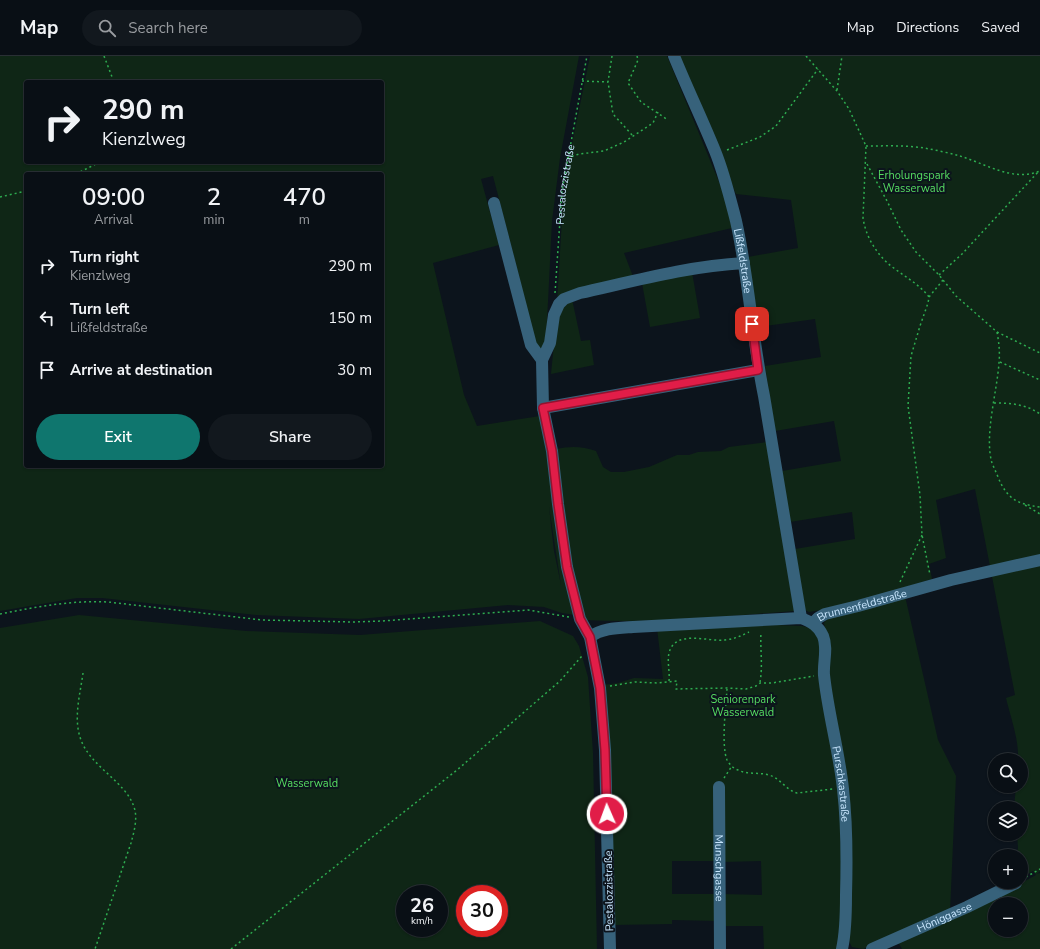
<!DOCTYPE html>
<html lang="en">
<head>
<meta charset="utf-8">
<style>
	:root { --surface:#090f15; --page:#12181e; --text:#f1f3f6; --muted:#999ca0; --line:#292f34; --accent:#0f766e }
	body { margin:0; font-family:"Nunito Sans",sans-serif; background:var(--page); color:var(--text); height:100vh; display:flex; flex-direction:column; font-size:15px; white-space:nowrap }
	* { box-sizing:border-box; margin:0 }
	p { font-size:13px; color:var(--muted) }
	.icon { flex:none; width:22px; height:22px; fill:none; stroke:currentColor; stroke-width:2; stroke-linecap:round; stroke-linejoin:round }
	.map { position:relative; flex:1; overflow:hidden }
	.details { position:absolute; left:24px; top:116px; width:360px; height:296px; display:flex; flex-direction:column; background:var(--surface); border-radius:4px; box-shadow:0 1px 3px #0004,0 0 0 1px var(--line) }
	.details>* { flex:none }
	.hud { position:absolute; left:24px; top:24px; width:360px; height:84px; border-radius:4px; box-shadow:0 1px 3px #0004,0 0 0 1px var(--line); background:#090f15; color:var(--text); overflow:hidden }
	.buttons { position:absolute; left:988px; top:697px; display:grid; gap:8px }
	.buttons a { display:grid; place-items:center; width:40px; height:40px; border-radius:50%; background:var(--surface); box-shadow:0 1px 3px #0004,0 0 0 1px var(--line); font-size:20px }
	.speed { position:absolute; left:396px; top:829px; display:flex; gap:8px; font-size:20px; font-weight:700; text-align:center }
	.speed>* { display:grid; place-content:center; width:52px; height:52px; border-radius:50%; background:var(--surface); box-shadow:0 1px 3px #0004,0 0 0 1px var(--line); line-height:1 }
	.speed small { font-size:10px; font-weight:400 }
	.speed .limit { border:6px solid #d22; background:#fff; color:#111 }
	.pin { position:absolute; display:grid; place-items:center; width:34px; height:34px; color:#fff; margin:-17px; border-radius:8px; box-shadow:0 2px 6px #0006 }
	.me { position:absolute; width:44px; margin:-22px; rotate:358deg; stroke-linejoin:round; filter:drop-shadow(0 0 3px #0008) }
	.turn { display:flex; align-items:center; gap:14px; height:84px; padding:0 12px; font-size:18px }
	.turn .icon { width:52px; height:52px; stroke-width:2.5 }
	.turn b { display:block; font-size:28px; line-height:34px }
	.eta { display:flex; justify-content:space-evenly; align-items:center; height:68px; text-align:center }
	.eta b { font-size:24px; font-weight:600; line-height:28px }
	.action { display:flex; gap:8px; margin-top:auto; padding:8px 12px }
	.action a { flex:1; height:46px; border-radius:24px; background:var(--accent); color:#fff; font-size:16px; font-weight:600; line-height:46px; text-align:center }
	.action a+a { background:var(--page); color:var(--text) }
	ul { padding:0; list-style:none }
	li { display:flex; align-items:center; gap:12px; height:52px; padding:0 12px }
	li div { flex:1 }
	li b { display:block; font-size:15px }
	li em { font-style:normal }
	header { display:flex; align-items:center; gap:24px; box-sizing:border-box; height:56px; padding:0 20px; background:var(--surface); border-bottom:1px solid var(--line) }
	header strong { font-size:19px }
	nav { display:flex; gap:22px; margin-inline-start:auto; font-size:14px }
	.search { width:280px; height:36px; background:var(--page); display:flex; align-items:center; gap:10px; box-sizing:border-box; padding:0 14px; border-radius:22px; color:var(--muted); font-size:15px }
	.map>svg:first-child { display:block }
</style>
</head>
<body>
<header>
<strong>Map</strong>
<div class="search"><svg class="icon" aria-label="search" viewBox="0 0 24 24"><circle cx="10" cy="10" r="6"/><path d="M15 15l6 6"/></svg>Search here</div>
<nav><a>Map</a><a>Directions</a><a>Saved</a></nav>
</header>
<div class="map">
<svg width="1040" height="893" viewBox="0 0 1040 893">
	<rect width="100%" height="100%" fill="#0c141c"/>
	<g fill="#0f2616" fill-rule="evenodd">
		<path d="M0,0H579L560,102L552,165L546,286L541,293L533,283L519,220L493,120L481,123L499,189L433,207L464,339L477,370L540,360L575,559L562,557L544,551L508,549L359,563L256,559L102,542H77L0,555ZM26,26H382V106H26ZM26,118H382V410H26ZM549,451L561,529L554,495Z"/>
		<polygon points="590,0 667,0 726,143 732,172 624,197 634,223 557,247 563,146 570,98"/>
		<path d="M677,0H1040V815L1037,818L1040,817V893H902L898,886L1003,837L1036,819L1033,815L1021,822V800H1016L1018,792L1017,778H1021V752H1014L1016,730H1021V704H1018C1019,683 1011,663 1006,642L1015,639L975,433L936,444L946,502L929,508L932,523L844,550L809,556L805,554L795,493L855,483L852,456L790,466L782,415L841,405L834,365L775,375L765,310L821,301L815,263L759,271L748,201L798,192L791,144L736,138ZM995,848H1021V874H995Z"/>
		<polygon points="692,216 700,262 650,271 642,227"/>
		<polygon points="572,243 581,285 590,284 594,309 551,318 557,258"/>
		<path d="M767,386L795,555C725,560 655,568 585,564L571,515L556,393C570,390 582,390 596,395L603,411L611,416H624L649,411L677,399H689L698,396L721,395L729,391Z"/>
		<polygon points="905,540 938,684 956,720 950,856 863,893 852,891 849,885 851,816 829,629 830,595 824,567 829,561"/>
		<path d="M79,559L246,575L360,579L540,565L573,580L579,590L588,621L593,697L597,893H0V572ZM405,838H439V872H405ZM465,838H499V872H465Z"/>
		<polygon points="777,569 802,570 810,572 820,581 839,735 843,849 838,893 764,893 763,870 723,870 723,838 762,839 761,805 723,806 723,727 716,727 717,805 672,805 672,838 717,838 717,865 672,864 672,868 613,869 602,629 618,627 634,622 663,623 657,572"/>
	</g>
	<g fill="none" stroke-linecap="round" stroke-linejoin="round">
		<g stroke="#2eac50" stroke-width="1.5" stroke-dasharray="2 3" stroke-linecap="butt">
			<polyline points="104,0 114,26"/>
			<polyline points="612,0 608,26 613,58 633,80"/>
			<polyline points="637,0 638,4 628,27 641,46 668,64"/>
			<path d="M806,0L837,35L849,53L866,90L863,162C866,182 878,201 895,213C907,222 920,229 929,241L928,247L920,270L911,300L908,350L920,439L922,479L930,519"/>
			<polyline points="582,25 608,26"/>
			<polyline points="837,34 842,0"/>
			<path d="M866,90C885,90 905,89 924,92C936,94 949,97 960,100C986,108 1013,126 1040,115"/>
			<polyline points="727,94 760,81 776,70 818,13"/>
			<polyline points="567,102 579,98 604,95 624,86 653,67 658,56"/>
			<polyline points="867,108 887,145 901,174 916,196 939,219 956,240 997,276 1040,297"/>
			<polyline points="76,118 100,106"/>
			<polyline points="0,141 26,135"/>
			<polyline points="939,219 962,198 1039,115"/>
			<path id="s1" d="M555,237L562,135L587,0"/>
			<polyline points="929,241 943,224"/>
			<path d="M997,276C999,287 1000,296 999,307C997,336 984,380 992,407C994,412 996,416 998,421C1007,443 1017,448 1040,451"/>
			<polyline points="1000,306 1040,324"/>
			<path d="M994,347C1010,347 1026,348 1040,358"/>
			<polyline points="1025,449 1040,458"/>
			<polyline points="900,526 922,479"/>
			<path d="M0,558C36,551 72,544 108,546L262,564L353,566L382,565L528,554L569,561"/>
			<path d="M83,617C80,639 73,663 81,684C91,711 126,726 134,751C138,762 134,776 131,787L95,893"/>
			<path d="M669,625C670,616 667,606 669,597C675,573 708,586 725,584C734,583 741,580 749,576"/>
			<path d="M760,626C763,610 760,592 761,576"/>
			<polyline points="610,630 635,626 658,627 677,625 676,633 727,632 746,633 756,630 760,627 772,627 814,620"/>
			<path d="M727,633C726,649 721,689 727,704C729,708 734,713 738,714C748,719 759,716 769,719C780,722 786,734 797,737L833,733"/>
			<polyline points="724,722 732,710"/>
			<polyline points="1026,821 1040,813"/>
			<polyline points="231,893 457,714 560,625 582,600"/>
		</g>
		<g stroke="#37627b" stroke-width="12">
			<path id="s2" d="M674,0C687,32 702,63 715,95C724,117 730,142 736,165C749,223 752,282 764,340L801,562"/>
			<polyline points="494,147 531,289 542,304"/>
			<polyline points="543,352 758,314"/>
			<path id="s3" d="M813,567L818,562L825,558L858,550L951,524L1040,504"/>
			<path id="s4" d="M590,581C602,572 618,572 633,571L801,562C811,566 818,569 823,580C828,593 823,606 824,619C828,657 839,695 843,733C847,768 847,804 846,839C846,857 846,875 842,893"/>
			<path id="s5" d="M719,731L720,893"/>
			<path d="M610,893L605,694L600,632L590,581L580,563L567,511L558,448L552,395L543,352L542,304L550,287L554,259L559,248L564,243L580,237C634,225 689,210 744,207"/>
			<path id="s6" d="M872,893L967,851L1016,827"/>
		</g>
	</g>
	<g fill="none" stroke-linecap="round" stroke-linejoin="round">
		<g stroke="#92132f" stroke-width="10">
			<polyline id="route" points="607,758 605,694 600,632 590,581 580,563 567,511 558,448 552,395 543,352 758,314 752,268"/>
		</g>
		<use href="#route" stroke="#e11d48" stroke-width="7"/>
	</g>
	<g text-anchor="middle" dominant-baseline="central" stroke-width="4" stroke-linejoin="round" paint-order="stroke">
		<g font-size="11" fill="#56dc61" stroke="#0c141c">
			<text x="914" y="119">Erholungspark<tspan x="914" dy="13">Wasserwald</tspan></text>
			<text x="743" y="643">Seniorenpark<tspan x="743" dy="13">Wasserwald</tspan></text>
			<text x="307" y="727">Wasserwald</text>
		</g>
		<g font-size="11" fill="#c8e6fe" stroke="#0c141c">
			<text stroke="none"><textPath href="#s1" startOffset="109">Pestalozzistraße</textPath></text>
			<text stroke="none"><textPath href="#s2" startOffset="217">Lißfeldstraße</textPath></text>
			<text stroke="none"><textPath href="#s3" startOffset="53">Brunnenfeldstraße</textPath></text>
			<text stroke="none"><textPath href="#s4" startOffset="392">Purschkastraße</textPath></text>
			<text stroke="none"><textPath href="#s5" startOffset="81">Munschgasse</textPath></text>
			<text transform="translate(609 835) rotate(-91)">Pestalozzistraße</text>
			<text stroke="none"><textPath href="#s6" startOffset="79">Höniggasse</textPath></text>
		</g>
	</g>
</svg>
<div class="buttons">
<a><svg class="icon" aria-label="search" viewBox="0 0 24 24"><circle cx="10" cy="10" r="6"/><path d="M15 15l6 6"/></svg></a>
<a><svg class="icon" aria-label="layers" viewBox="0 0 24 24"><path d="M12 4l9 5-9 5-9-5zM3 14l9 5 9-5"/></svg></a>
<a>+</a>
<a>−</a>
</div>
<div class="speed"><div>26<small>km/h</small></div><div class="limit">30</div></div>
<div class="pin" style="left:752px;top:268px;background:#d93025"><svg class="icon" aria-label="arrive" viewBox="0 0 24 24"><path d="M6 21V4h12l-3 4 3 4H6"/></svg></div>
<svg class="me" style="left:607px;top:758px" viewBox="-20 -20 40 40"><circle r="17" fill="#e11d48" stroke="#fff" stroke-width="3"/><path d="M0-11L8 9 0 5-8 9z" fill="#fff"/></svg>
<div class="hud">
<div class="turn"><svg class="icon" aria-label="right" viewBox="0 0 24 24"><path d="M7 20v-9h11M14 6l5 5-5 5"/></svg><div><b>290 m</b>Kienzlweg</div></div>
</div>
<section class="details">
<div class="eta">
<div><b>09:00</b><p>Arrival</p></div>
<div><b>2</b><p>min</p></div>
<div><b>470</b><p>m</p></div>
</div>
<ul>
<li><svg class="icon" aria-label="right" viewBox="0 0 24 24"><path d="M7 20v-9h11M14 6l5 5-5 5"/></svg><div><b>Turn right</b><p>Kienzlweg</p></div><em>290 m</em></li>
<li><svg class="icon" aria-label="left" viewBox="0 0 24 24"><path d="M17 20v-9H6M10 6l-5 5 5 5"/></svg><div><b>Turn left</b><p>Lißfeldstraße</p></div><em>150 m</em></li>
<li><svg class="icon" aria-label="arrive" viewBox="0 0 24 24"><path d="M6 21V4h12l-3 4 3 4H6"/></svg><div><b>Arrive at destination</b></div><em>30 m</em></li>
</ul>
<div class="action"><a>Exit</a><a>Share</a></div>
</section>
</div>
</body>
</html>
